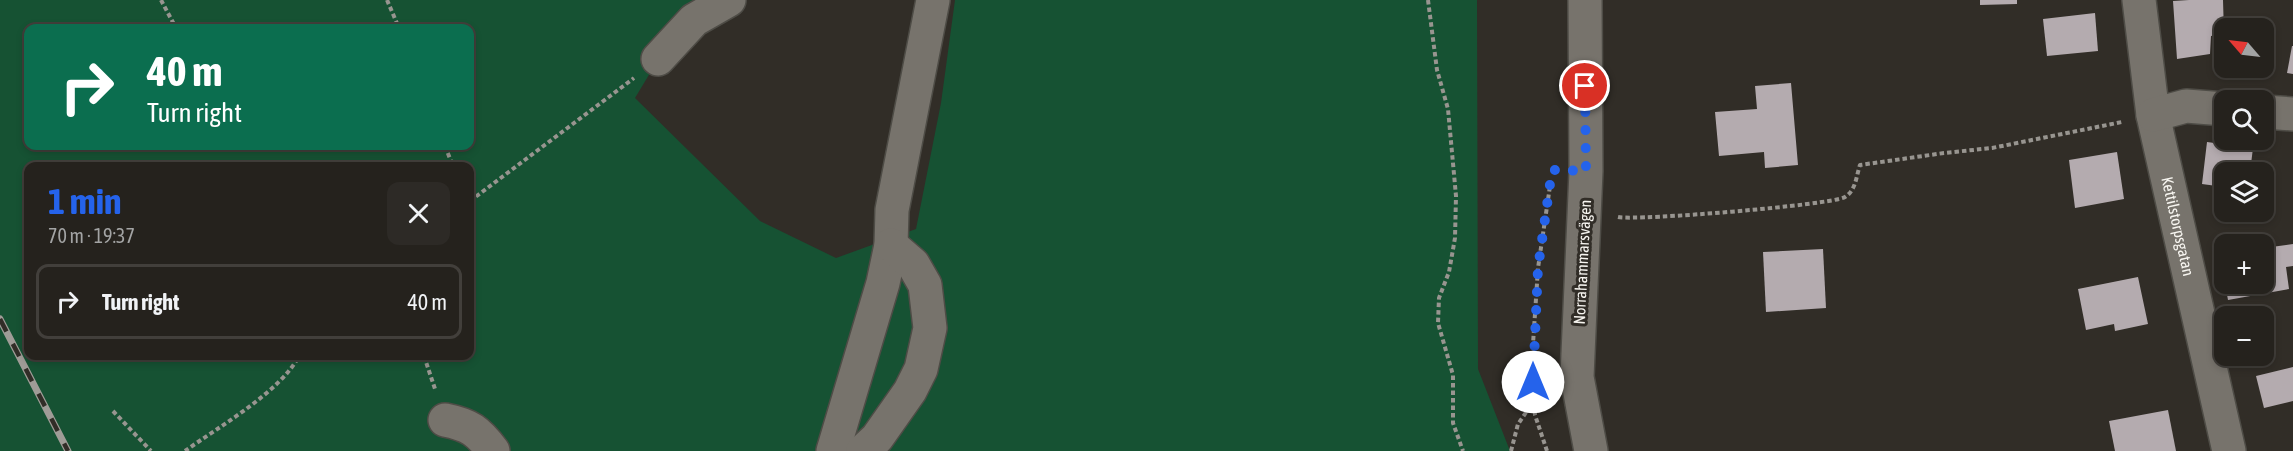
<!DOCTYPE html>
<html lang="en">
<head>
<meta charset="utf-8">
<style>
	:root { --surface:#25221d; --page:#2d2a26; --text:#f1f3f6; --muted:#a3a4a4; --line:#423f3b; --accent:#2563eb }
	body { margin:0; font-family:"Asap Condensed",sans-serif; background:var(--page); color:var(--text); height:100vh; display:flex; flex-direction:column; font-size:22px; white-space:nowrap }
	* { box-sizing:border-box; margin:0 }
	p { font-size:20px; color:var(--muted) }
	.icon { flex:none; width:33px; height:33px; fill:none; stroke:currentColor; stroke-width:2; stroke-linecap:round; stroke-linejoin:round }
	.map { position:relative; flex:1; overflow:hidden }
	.sheet { position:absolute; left:24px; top:162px; width:450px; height:198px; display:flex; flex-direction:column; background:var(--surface); border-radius:12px; box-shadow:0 3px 9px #0003,0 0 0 2px var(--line) }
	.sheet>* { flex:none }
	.top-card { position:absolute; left:24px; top:24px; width:450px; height:126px; border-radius:12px; box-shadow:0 3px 9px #0003,0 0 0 2px var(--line); background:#0b6e4f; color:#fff; overflow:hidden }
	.needle { width:39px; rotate:298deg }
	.fabs { position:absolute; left:2214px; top:18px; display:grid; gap:12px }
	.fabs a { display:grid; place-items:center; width:60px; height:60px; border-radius:12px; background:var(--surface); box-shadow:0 3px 9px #0003,0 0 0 2px var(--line); font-size:30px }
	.pin { position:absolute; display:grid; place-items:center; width:51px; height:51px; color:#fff; margin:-26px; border:3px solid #fff; border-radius:50%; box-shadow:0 2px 6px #0007 }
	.me { position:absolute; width:66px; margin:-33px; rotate:0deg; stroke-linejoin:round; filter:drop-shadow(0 0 4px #0008) }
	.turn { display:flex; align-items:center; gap:21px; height:126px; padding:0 24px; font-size:27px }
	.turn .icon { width:78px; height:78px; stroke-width:2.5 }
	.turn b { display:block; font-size:42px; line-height:51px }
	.round { display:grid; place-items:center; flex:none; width:63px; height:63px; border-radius:12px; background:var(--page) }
	.head { display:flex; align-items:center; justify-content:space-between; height:102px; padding:0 24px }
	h1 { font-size:36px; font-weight:700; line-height:45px; color:var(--accent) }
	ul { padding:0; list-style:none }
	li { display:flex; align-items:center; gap:18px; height:75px; margin:0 12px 9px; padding:0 12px; border:3px solid var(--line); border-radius:12px }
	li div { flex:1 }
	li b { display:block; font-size:22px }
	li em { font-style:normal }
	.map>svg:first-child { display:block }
</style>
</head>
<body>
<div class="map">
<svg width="2293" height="451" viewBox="0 0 2293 451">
	<rect width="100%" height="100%" fill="#312d27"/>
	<path fill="#165233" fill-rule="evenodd" d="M0,0H694L635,98L760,221L836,258L916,229L941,103L955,0H1477L1478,369L1510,451H0ZM28,28H470V146H28ZM28,166H470V356H28Z"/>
	<g fill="#b4abaf">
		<polygon points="1980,0 2017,0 2017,4 1980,5"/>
		<polygon points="2189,0 2223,0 2224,34 2211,36 2210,54 2177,59 2173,1"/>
		<polygon points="2095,13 2098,51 2047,56 2043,19"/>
		<polygon points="2292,46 2293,46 2293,74 2287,73"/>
		<polygon points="1791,83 1798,165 1765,168 1764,152 1719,156 1715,112 1757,109 1755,86"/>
		<polygon points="2207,142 2253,148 2250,172 2224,172 2224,187 2202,184"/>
		<polygon points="2117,152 2124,199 2075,208 2069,160"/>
		<polygon points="2293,244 2293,266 2286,267 2289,289 2228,300 2225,284 2264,284 2264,248"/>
		<polygon points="1823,249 1826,308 1766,312 1763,252"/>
		<polygon points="2224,255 2224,273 2223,273 2220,256"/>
		<polygon points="2138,277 2148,324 2115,331 2114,324 2086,330 2078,289"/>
		<polygon points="2293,367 2293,401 2264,408 2256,376"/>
		<polygon points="2168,410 2176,451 2115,451 2109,421"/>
	</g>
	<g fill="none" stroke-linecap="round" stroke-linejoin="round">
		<g stroke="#4e4c46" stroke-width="36">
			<g id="minor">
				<polyline points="1585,0 1586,171 1577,377 1591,451"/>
				<path id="s1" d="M2139,0L2153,115L2229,451"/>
				<polyline points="658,59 694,20 729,0"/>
				<polyline points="2264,112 2293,114"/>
				<polyline points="2153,115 2186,106 2224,109"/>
				<path d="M445,420C470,425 478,431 493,451"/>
				<polyline points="833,451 883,283 891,245 892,210 933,0"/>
				<polyline points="863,451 877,438 910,391 921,369 930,328 925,285 913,264 891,245"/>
			</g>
		</g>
		<g stroke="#989590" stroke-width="4" stroke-dasharray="4.5 3" stroke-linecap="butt">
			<polyline points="161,0 176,28"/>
			<polyline points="387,0 399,28"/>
			<polyline points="1428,0 1437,70 1448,109 1456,196 1455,238 1449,272 1439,298 1438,323 1453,375 1453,423 1463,451"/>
			<polyline points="445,146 453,166"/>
			<polyline points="470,201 634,78"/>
			<path d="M1618,217C1637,221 1832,205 1845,197C1856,190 1856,177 1860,165L1944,153L1992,148L2122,122"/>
			<polyline points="424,356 435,389"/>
			<polyline points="113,411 151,451"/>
			<path d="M185,451C220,426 280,392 299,356"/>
			<polyline points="1511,451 1518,424 1534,401"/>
			<polyline points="1547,451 1535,415 1533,344 1538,268 1550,186"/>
		</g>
		<use href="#minor" stroke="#77736c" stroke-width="33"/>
		<g stroke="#9f9c97" stroke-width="7">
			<polyline id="rail" points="0,319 68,451"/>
		</g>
		<use href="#rail" stroke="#312d27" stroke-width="4.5" stroke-dasharray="14" stroke-linecap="butt"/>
	</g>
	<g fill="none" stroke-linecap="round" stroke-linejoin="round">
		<polyline stroke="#2563eb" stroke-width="10" stroke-dasharray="0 18" points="1533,382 1538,268 1552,170 1586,171 1585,86"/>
	</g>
	<g text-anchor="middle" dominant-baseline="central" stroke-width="6" stroke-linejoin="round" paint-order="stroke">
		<g font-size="16" fill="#f7f5f0" stroke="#312d27">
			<text stroke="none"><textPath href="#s1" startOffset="230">Kettilstorpsgatan</textPath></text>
			<text transform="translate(1582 262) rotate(-87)">Norrahammarsvägen</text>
		</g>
	</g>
</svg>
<div class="fabs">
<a><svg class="needle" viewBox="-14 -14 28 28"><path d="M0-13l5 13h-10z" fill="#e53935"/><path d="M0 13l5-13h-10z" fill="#a3a4a4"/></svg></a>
<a><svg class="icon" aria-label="search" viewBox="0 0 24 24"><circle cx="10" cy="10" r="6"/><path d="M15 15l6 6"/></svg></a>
<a><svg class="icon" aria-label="layers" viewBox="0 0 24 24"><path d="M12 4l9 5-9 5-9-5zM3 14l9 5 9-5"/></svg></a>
<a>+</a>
<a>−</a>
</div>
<div class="pin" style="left:1585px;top:86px;background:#d93025"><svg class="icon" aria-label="arrive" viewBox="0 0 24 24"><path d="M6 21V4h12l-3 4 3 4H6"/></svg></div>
<svg class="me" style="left:1533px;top:382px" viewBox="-20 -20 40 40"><circle r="19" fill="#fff"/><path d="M0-13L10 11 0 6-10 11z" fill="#2563eb"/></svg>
<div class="top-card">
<div class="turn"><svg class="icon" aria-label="right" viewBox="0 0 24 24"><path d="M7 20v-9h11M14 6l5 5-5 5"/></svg><div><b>40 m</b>Turn right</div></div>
</div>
<section class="sheet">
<div class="head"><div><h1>1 min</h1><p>70 m · 19:37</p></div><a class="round"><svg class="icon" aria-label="close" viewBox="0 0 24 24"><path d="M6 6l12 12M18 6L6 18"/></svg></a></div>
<ul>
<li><svg class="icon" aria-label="right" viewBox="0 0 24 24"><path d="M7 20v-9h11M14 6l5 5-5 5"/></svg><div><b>Turn right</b></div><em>40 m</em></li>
</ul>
</section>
</div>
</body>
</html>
